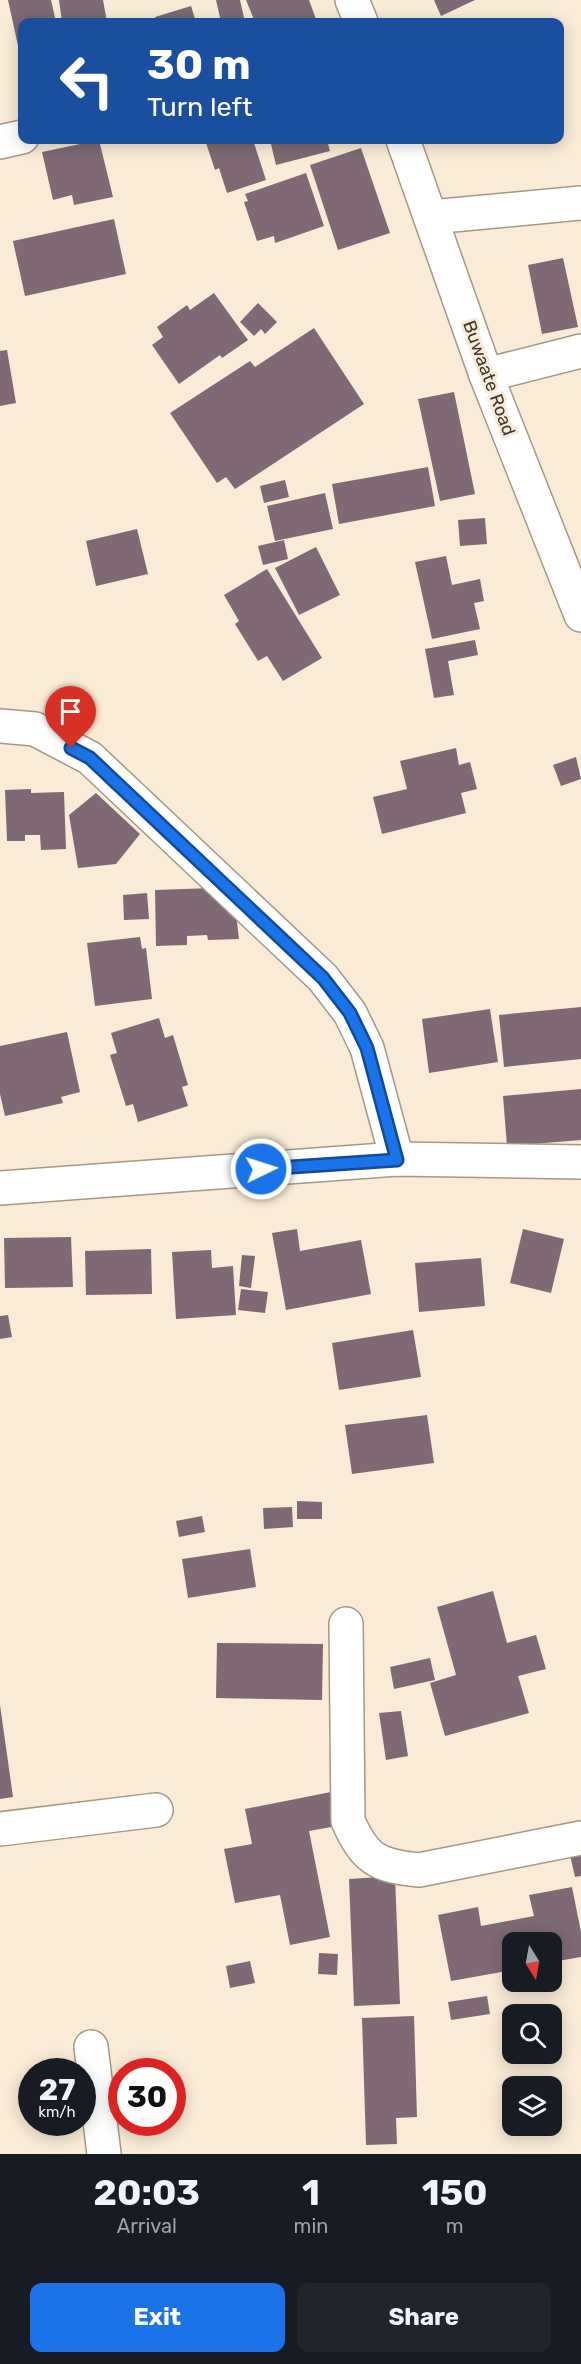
<!DOCTYPE html>
<html lang="en">
<head>
<meta charset="utf-8">
<style>
	:root { --surface:#171b24; --page:#20242c; --text:#f1f3f6; --muted:#9ea1a6; --accent:#1a73e8 }
	body { margin:0; font-family:Rubik,sans-serif; background:var(--page); color:var(--text); height:100vh; display:flex; flex-direction:column; font-size:22px; white-space:nowrap }
	* { box-sizing:border-box; margin:0 }
	p { font-size:20px; color:var(--muted) }
	.icon { flex:none; width:33px; height:33px; fill:none; stroke:currentColor; stroke-width:2; stroke-linecap:round; stroke-linejoin:round }
	.map { position:relative; height:2154px; overflow:hidden }
	.side { display:flex; flex-direction:column; background:var(--surface); flex:1 }
	.side>* { flex:none }
	.top-card { position:absolute; left:18px; top:18px; width:546px; height:126px; border-radius:12px; box-shadow:0 3px 15px #0003; background:#1a4fa0; color:#fff; overflow:hidden }
	.needle { width:39px; rotate:169deg }
	.buttons { position:absolute; left:502px; top:1932px; display:grid; gap:12px }
	.buttons a { display:grid; place-items:center; width:60px; height:60px; border-radius:12px; background:var(--surface); box-shadow:0 3px 15px #0003; font-size:30px }
	.speed { position:absolute; left:18px; top:2058px; display:flex; gap:12px; font-size:30px; font-weight:700; text-align:center }
	.speed>* { display:grid; place-content:center; width:78px; height:78px; border-radius:50%; background:var(--surface); box-shadow:0 3px 15px #0003; line-height:1 }
	.speed small { font-size:15px; font-weight:400 }
	.speed .limit { border:9px solid #d22; background:#fff; color:#111 }
	.pin { position:absolute; display:grid; place-items:center; width:51px; height:51px; color:#fff; margin:-62px -26px; border-radius:50% 50% 50% 0; rotate:-45deg; box-shadow:0 0 6px #0007 }
	.pin .icon { rotate:45deg }
	.me { position:absolute; width:66px; margin:-33px; rotate:86deg; stroke-linejoin:round; filter:drop-shadow(0 0 4px #0008) }
	.turn { display:flex; align-items:center; gap:21px; height:126px; padding:0 30px; font-size:27px }
	.turn .icon { width:78px; height:78px; stroke-width:2.5 }
	.turn b { display:block; font-size:42px; line-height:51px }
	.eta { display:flex; justify-content:space-evenly; align-items:center; height:102px; text-align:center }
	.eta b { font-size:36px; font-weight:700; line-height:42px }
	.button { display:flex; gap:12px; margin-top:auto; padding:12px 30px }
	.button a { flex:1; height:69px; border-radius:12px; background:var(--accent); color:#fff; font-size:24px; font-weight:700; line-height:69px; text-align:center }
	.button a+a { background:var(--page); color:var(--text) }
	.map>svg:first-child { display:block }
</style>
</head>
<body>
<div class="map">
<svg width="581" height="2154" viewBox="0 0 581 2154">
	<rect width="100%" height="100%" fill="#f9ebd5"/>
	<g fill="#7e6975">
		<polygon points="8,0 51,0 56,22 22,22 22,64"/>
		<polygon points="59,0 103,0 107,22 62,22"/>
		<polygon points="216,0 240,0 245,22 221,22"/>
		<polygon points="246,0 309,0 317,22 255,22"/>
		<polygon points="434,0 475,0 441,16"/>
		<polygon points="191,6 196,22 157,22 155,17"/>
		<polygon points="99,140 113,197 74,205 72,195 53,200 42,152"/>
		<polygon points="205,140 253,140 266,180 227,193 219,168 215,170"/>
		<polygon points="270,140 327,140 330,151 276,165"/>
		<polygon points="361,148 390,233 338,250 310,165"/>
		<polygon points="306,173 324,226 275,243 274,236 257,241 244,202 248,201 245,194"/>
		<polygon points="114,219 126,274 25,296 13,241"/>
		<polygon points="563,258 578,327 542,334 528,265"/>
		<polygon points="214,293 248,340 222,358 220,355 179,384 152,345 163,337 157,327 187,305 190,310"/>
		<polygon points="258,303 277,322 265,334 261,329 254,336 240,322"/>
		<polygon points="314,328 364,404 235,489 226,477 217,483 170,413 250,361 255,367"/>
		<polygon points="7,350 16,403 0,406 0,351"/>
		<polygon points="454,392 475,494 440,501 418,399"/>
		<polygon points="428,467 435,506 339,524 332,484"/>
		<polygon points="285,480 289,497 264,503 260,486"/>
		<polygon points="325,493 333,529 275,541 267,506"/>
		<polygon points="485,518 487,544 460,546 458,520"/>
		<polygon points="137,529 148,574 96,586 86,541"/>
		<polygon points="284,540 288,559 263,565 258,546"/>
		<polygon points="316,547 340,595 299,615 275,568"/>
		<polygon points="446,556 452,585 480,579 484,601 474,603 480,629 432,639 415,562"/>
		<polygon points="267,569 322,658 283,681 267,656 258,661 235,624 239,621 224,595"/>
		<polygon points="475,640 478,655 448,661 454,695 434,698 425,649"/>
		<polygon points="456,748 459,765 470,762 477,789 461,793 466,813 382,834 373,797 407,789 400,761"/>
		<polygon points="576,757 581,779 561,786 553,765"/>
		<polygon points="31,789 31,793 64,792 66,849 41,850 40,835 25,835 25,841 7,841 5,790"/>
		<polygon points="96,793 140,834 116,864 78,868 69,815"/>
		<polygon points="213,888 235,906 239,939 208,940 207,935 187,936 187,945 156,946 155,890"/>
		<polygon points="147,893 149,919 124,920 123,895"/>
		<polygon points="140,937 142,949 146,948 152,999 95,1006 87,943"/>
		<polygon points="581,1007 581,1059 504,1067 499,1015"/>
		<polygon points="490,1009 498,1062 429,1073 422,1019"/>
		<polygon points="159,1018 165,1038 173,1035 188,1085 182,1087 188,1106 138,1122 133,1104 126,1106 110,1055 117,1053 111,1033"/>
		<polygon points="67,1032 80,1092 61,1097 63,1103 5,1116 0,1094 0,1046"/>
		<polygon points="581,1089 581,1140 507,1146 503,1096"/>
		<polygon points="297,1229 300,1251 361,1240 371,1294 286,1310 272,1233"/>
		<polygon points="523,1229 564,1239 551,1293 510,1283"/>
		<polygon points="71,1237 73,1287 5,1288 4,1238"/>
		<polygon points="151,1249 152,1294 86,1295 85,1251"/>
		<polygon points="211,1250 212,1268 233,1266 236,1315 176,1319 172,1252"/>
		<polygon points="242,1255 255,1256 251,1288 239,1286"/>
		<polygon points="481,1258 485,1306 419,1312 415,1263"/>
		<polygon points="241,1289 268,1292 265,1313 238,1310"/>
		<polygon points="8,1315 12,1337 0,1339 0,1316"/>
		<polygon points="413,1330 421,1377 339,1390 332,1343"/>
		<polygon points="427,1415 434,1463 352,1474 345,1425"/>
		<polygon points="297,1501 322,1502 322,1519 297,1519"/>
		<polygon points="292,1507 293,1527 264,1529 263,1508"/>
		<polygon points="202,1516 205,1532 179,1537 176,1521"/>
		<polygon points="250,1549 256,1587 188,1598 182,1559"/>
		<polygon points="493,1591 507,1643 536,1635 546,1669 518,1676 529,1713 445,1736 430,1683 456,1675 437,1607"/>
		<polygon points="217,1643 323,1644 322,1700 216,1698"/>
		<polygon points="430,1658 435,1680 394,1689 390,1667"/>
		<polygon points="0,1705 13,1797 0,1799"/>
		<polygon points="401,1711 408,1756 386,1760 379,1713"/>
		<polygon points="331,1792 337,1826 309,1831 330,1937 290,1945 280,1895 235,1903 224,1849 252,1844 245,1809"/>
		<polygon points="581,1853 581,1876 575,1877 570,1855"/>
		<polygon points="395,1876 400,2004 354,2006 349,1879"/>
		<polygon points="572,1887 581,1932 581,1957 552,1962 552,1942 513,1942 513,1970 451,1981 438,1915 478,1907 481,1926 534,1916 529,1895"/>
		<polygon points="319,1953 338,1954 337,1975 318,1974"/>
		<polygon points="250,1961 255,1983 230,1988 226,1966"/>
		<polygon points="487,1996 490,2014 451,2020 448,2002"/>
		<polygon points="414,2016 417,2117 396,2118 397,2144 366,2145 362,2018"/>
	</g>
	<g fill="none" stroke-linecap="round" stroke-linejoin="round">
		<g stroke="#a59984" stroke-width="36">
			<g id="minor">
				<polyline points="352,0 361,22"/>
				<polyline points="403,140 486,375 581,615"/>
				<polyline points="0,142 22,137"/>
				<polyline points="431,217 581,203"/>
				<polyline points="486,375 581,351"/>
				<polyline points="0,726 35,729 90,758 323,978 350,1013 367,1048 397,1159"/>
				<polyline points="0,1188 397,1159 581,1162"/>
				<path d="M346,1624L348,1821C365,1859 377,1866 419,1870L581,1838"/>
				<polyline points="0,1829 156,1810"/>
				<polyline points="91,2047 104,2154"/>
			</g>
		</g>
		<use href="#minor" stroke="#fff" stroke-width="33"/>
	</g>
	<g fill="none" stroke-linecap="round" stroke-linejoin="round">
		<g stroke="#114b97" stroke-width="15">
			<polyline id="route" points="71,748 90,758 323,978 350,1013 367,1048 397,1160 261,1169"/>
		</g>
		<use href="#route" stroke="#1a73e8" stroke-width="10"/>
	</g>
	<g text-anchor="middle" dominant-baseline="central" stroke-width="6" stroke-linejoin="round" paint-order="stroke">
		<g font-size="18" fill="#403b32" stroke="#f9ebd5">
			<text transform="translate(489 378) rotate(70)">Buwaate Road</text>
		</g>
	</g>
</svg>
<div class="buttons">
<a><svg class="needle" viewBox="-14 -14 28 28"><path d="M0-13l5 13h-10z" fill="#e53935"/><path d="M0 13l5-13h-10z" fill="#9ea1a6"/></svg></a>
<a><svg class="icon" aria-label="search" viewBox="0 0 24 24"><circle cx="10" cy="10" r="6"/><path d="M15 15l6 6"/></svg></a>
<a><svg class="icon" aria-label="layers" viewBox="0 0 24 24"><path d="M12 4l9 5-9 5-9-5zM3 14l9 5 9-5"/></svg></a>
</div>
<div class="speed"><div>27<small>km/h</small></div><div class="limit">30</div></div>
<div class="pin" style="left:71px;top:748px;background:#d93025"><svg class="icon" aria-label="arrive" viewBox="0 0 24 24"><path d="M6 21V4h12l-3 4 3 4H6"/></svg></div>
<svg class="me" style="left:261px;top:1169px" viewBox="-20 -20 40 40"><circle r="17" fill="#1a73e8" stroke="#fff" stroke-width="3"/><path d="M0-11L8 9 0 5-8 9z" fill="#fff"/></svg>
<div class="top-card">
<div class="turn"><svg class="icon" aria-label="left" viewBox="0 0 24 24"><path d="M17 20v-9H6M10 6l-5 5 5 5"/></svg><div><b>30 m</b>Turn left</div></div>
</div>
</div>
<section class="side">
<div class="eta">
<div><b>20:03</b><p>Arrival</p></div>
<div><b>1</b><p>min</p></div>
<div><b>150</b><p>m</p></div>
</div>
<div class="button"><a>Exit</a><a>Share</a></div>
</section>
</body>
</html>
